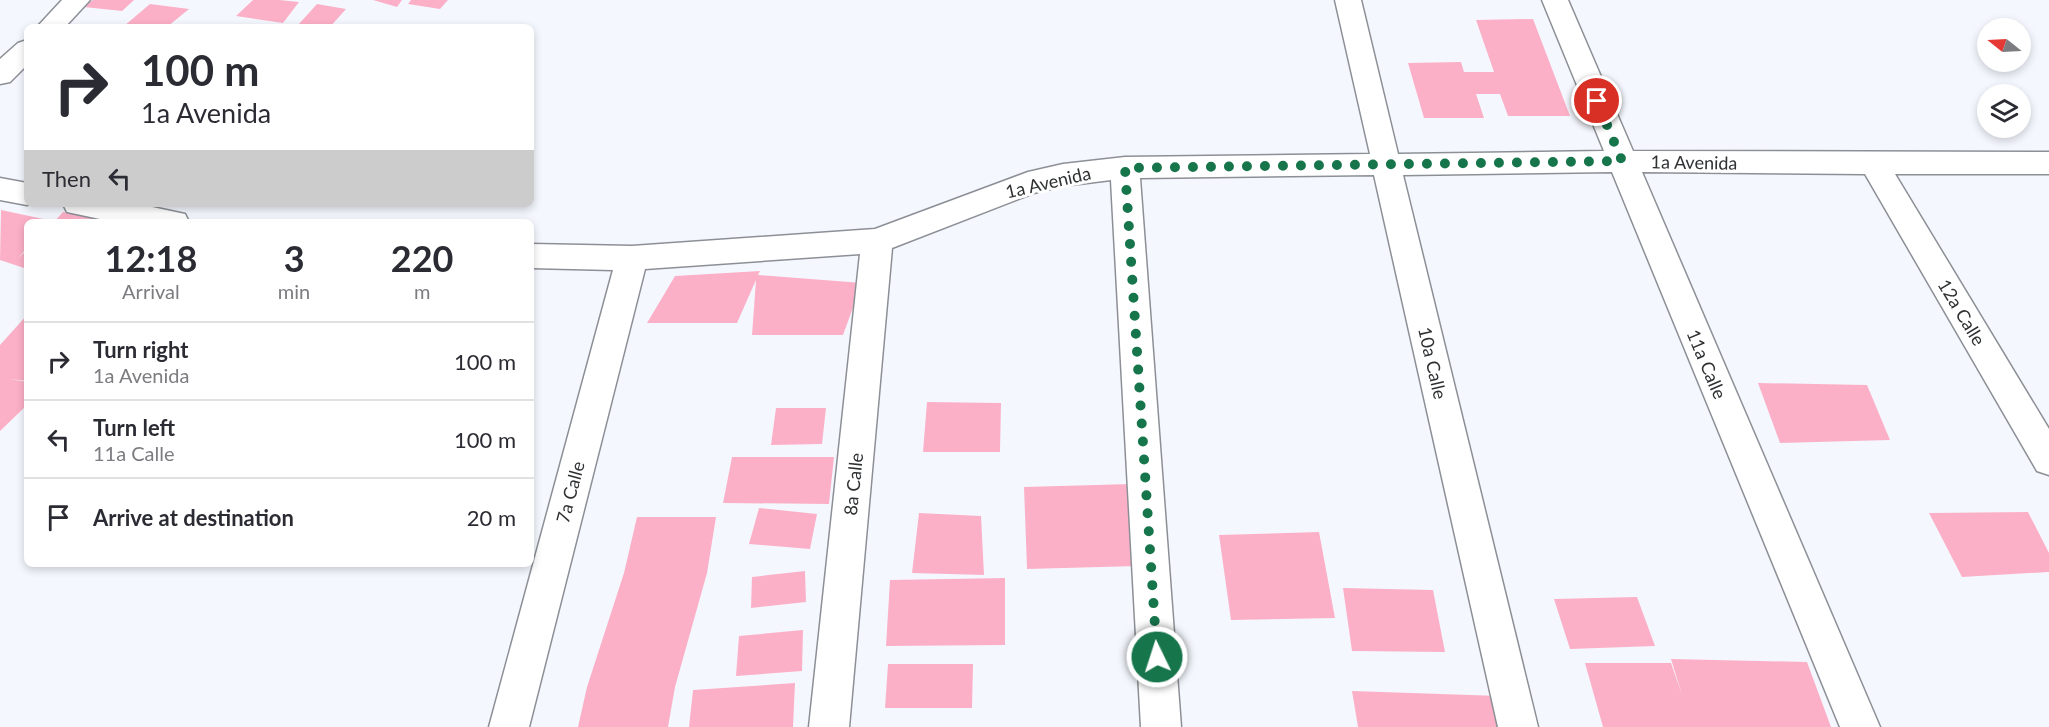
<!DOCTYPE html>
<html lang="en">
<head>
<meta charset="utf-8">
<style>
	:root { --surface:#fff; --page:#f7f7f7; --text:#2b2b33; --muted:#7c7c81; --line:#e1e1e2 }
	body { margin:0; font-family:Lato,sans-serif; background:var(--page); color:var(--text); height:100vh; display:flex; flex-direction:column; font-size:22px; white-space:nowrap }
	* { box-sizing:border-box; margin:0 }
	p { font-size:20px; color:var(--muted) }
	.icon { flex:none; width:33px; height:33px; fill:none; stroke:currentColor; stroke-width:2; stroke-linecap:round; stroke-linejoin:round }
	.map { position:relative; flex:1; overflow:hidden }
	.panel { position:absolute; left:24px; top:219px; width:510px; height:348px; display:flex; flex-direction:column; background:var(--surface); border-radius:9px; box-shadow:0 3px 9px #0003 }
	.panel>* { flex:none }
	.hud { position:absolute; left:24px; top:24px; width:510px; height:183px; border-radius:9px; box-shadow:0 3px 9px #0003; background:#fff; color:var(--text); overflow:hidden }
	.needle { width:39px; rotate:288deg }
	.fabs { position:absolute; left:1977px; top:18px; display:grid; gap:12px }
	.fabs a { display:grid; place-items:center; width:54px; height:54px; border-radius:50%; background:var(--surface); box-shadow:0 3px 9px #0003; font-size:30px }
	.pin { position:absolute; display:grid; place-items:center; width:51px; height:51px; color:#fff; margin:-26px; border:3px solid #fff; border-radius:50%; box-shadow:0 2px 6px #0007 }
	.me { position:absolute; width:66px; margin:-33px; rotate:356deg; stroke-linejoin:round; filter:drop-shadow(0 0 4px #0008) }
	.turn { display:flex; align-items:center; gap:21px; height:126px; padding:0 18px; font-size:27px }
	.turn .icon { width:78px; height:78px; stroke-width:2.5 }
	.turn b { display:block; font-size:42px; line-height:51px }
	.then { display:flex; align-items:center; height:57px; padding:0 18px; background:#0003; gap:12px; font-size:22px }
	.eta { display:flex; justify-content:space-evenly; align-items:center; height:102px; text-align:center }
	.eta b { font-size:36px; font-weight:700; line-height:42px }
	ul { padding:0; list-style:none }
	li { display:flex; align-items:center; gap:18px; height:78px; padding:0 18px; border-top:2px solid var(--line) }
	li div { flex:1 }
	li b { display:block; font-size:22px }
	li em { font-style:normal }
	.map>svg:first-child { display:block }
</style>
</head>
<body>
<div class="map">
<svg width="2049" height="727" viewBox="0 0 2049 727">
	<rect width="100%" height="100%" fill="#f4f8fe"/>
	<g fill="#fcb0c8">
		<polygon points="93,0 134,0 122,11 84,7"/>
		<polygon points="253,0 279,0 299,2 283,23 236,16"/>
		<polygon points="373,0 402,0 397,7"/>
		<polygon points="411,0 448,0 440,9 408,4"/>
		<polygon points="150,4 189,9 167,27 124,26"/>
		<polygon points="317,4 346,9 330,27 298,25"/>
		<polygon points="1533,19 1570,116 1508,116 1500,94 1476,94 1484,118 1424,118 1408,63 1461,62 1464,72 1494,72 1476,20"/>
		<polygon points="1,210 53,221 27,222 27,248 18,258 27,250 27,269 0,260"/>
		<polygon points="63,212 106,221 106,222 54,222"/>
		<polygon points="760,271 758,275 862,283 843,335 752,335 756,280 737,323 647,323 675,276"/>
		<polygon points="27,315 27,381 10,379 27,382 27,405 0,431 0,345"/>
		<polygon points="1758,383 1867,385 1890,440 1780,443"/>
		<polygon points="927,402 1001,403 1000,452 923,452"/>
		<polygon points="776,408 826,408 822,444 771,445"/>
		<polygon points="732,457 834,457 829,504 723,503"/>
		<polygon points="1131,484 1138,566 1027,569 1024,487"/>
		<polygon points="759,508 817,514 810,549 749,544"/>
		<polygon points="2028,512 2049,553 2049,572 1962,577 1929,513"/>
		<polygon points="919,513 981,516 984,575 912,573"/>
		<polygon points="637,517 716,517 707,573 675,687 668,727 578,727 587,687 624,573"/>
		<polygon points="1319,532 1335,618 1231,620 1219,535"/>
		<polygon points="805,571 806,602 751,608 752,577"/>
		<polygon points="1005,578 1005,645 886,646 890,580"/>
		<polygon points="1343,588 1433,590 1445,652 1352,651"/>
		<polygon points="1637,597 1655,646 1570,649 1554,599"/>
		<polygon points="803,630 802,671 736,676 739,636"/>
		<polygon points="1671,659 1807,662 1831,727 1603,727 1585,663 1671,663 1682,695"/>
		<polygon points="888,664 973,664 972,708 885,708"/>
		<polygon points="795,683 793,727 689,727 693,690"/>
		<polygon points="1352,691 1500,696 1506,727 1358,727"/>
	</g>
	<g fill="none" stroke-linecap="round" stroke-linejoin="round">
		<g stroke="#8c9096" stroke-width="3">
			<g id="minor">
				<polygon points="62,0 90,0 65,27 37,27"/>
				<polygon points="1335,0 1361,0 1398,154 1604,151 1542,0 1568,0 1633,151 2049,152 2049,174 1895,174 2049,429 2049,475 2037,471 1865,174 1642,172 1880,727 1840,727 1612,172 1403,175 1538,727 1498,727 1374,175 1140,178 1181,727 1141,727 1111,180 1063,186 1034,193 892,248 849,727 809,727 860,254 645,269 529,727 489,727 613,270 531,268 531,244 632,246 875,229 1028,172 1063,164 1125,157 1370,154"/>
				<polygon points="27,40 27,65 10,82 0,84 0,59 18,43"/>
				<polygon points="0,178 27,183 27,204 30,204 27,205 0,200"/>
				<polygon points="63,204 138,204 185,214 189,222 114,222 67,212"/>
			</g>
		</g>
		<use href="#minor" fill="#fff" fill-rule="evenodd"/>
	</g>
	<g fill="none" stroke-linecap="round" stroke-linejoin="round">
		<polyline stroke="#16754b" stroke-width="10" stroke-dasharray="0 18" points="1157,657 1125,168 1622,161 1597,101"/>
	</g>
	<g text-anchor="middle" dominant-baseline="central" stroke-width="6" stroke-linejoin="round" paint-order="stroke">
		<g font-size="18" fill="#2e3032" stroke="#fff">
			<text transform="translate(1694 162) rotate(1)">1a Avenida</text>
			<text transform="translate(1048 182) rotate(-13)">1a Avenida</text>
			<text transform="translate(1962 312) rotate(59)">12a Calle</text>
			<text transform="translate(1433 363) rotate(77)">10a Calle</text>
			<text transform="translate(1707 364) rotate(67)">11a Calle</text>
			<text transform="translate(853 484) rotate(-84)">8a Calle</text>
			<text transform="translate(570 492) rotate(-75)">7a Calle</text>
		</g>
	</g>
</svg>
<div class="fabs">
<a><svg class="needle" viewBox="-14 -14 28 28"><path d="M0-13l5 13h-10z" fill="#e53935"/><path d="M0 13l5-13h-10z" fill="#7c7c81"/></svg></a>
<a><svg class="icon" aria-label="layers" viewBox="0 0 24 24"><path d="M12 4l9 5-9 5-9-5zM3 14l9 5 9-5"/></svg></a>
</div>
<div class="pin" style="left:1597px;top:101px;background:#d93025"><svg class="icon" aria-label="arrive" viewBox="0 0 24 24"><path d="M6 21V4h12l-3 4 3 4H6"/></svg></div>
<svg class="me" style="left:1157px;top:657px" viewBox="-20 -20 40 40"><circle r="17" fill="#16754b" stroke="#fff" stroke-width="3"/><path d="M0-11L8 9 0 5-8 9z" fill="#fff"/></svg>
<div class="hud">
<div class="turn"><svg class="icon" aria-label="right" viewBox="0 0 24 24"><path d="M7 20v-9h11M14 6l5 5-5 5"/></svg><div><b>100 m</b>1a Avenida</div></div>
<div class="then">Then<svg class="icon" aria-label="left" viewBox="0 0 24 24"><path d="M17 20v-9H6M10 6l-5 5 5 5"/></svg></div>
</div>
<section class="panel">
<div class="eta">
<div><b>12:18</b><p>Arrival</p></div>
<div><b>3</b><p>min</p></div>
<div><b>220</b><p>m</p></div>
</div>
<ul>
<li><svg class="icon" aria-label="right" viewBox="0 0 24 24"><path d="M7 20v-9h11M14 6l5 5-5 5"/></svg><div><b>Turn right</b><p>1a Avenida</p></div><em>100 m</em></li>
<li><svg class="icon" aria-label="left" viewBox="0 0 24 24"><path d="M17 20v-9H6M10 6l-5 5 5 5"/></svg><div><b>Turn left</b><p>11a Calle</p></div><em>100 m</em></li>
<li><svg class="icon" aria-label="arrive" viewBox="0 0 24 24"><path d="M6 21V4h12l-3 4 3 4H6"/></svg><div><b>Arrive at destination</b></div><em>20 m</em></li>
</ul>
</section>
</div>
</body>
</html>
